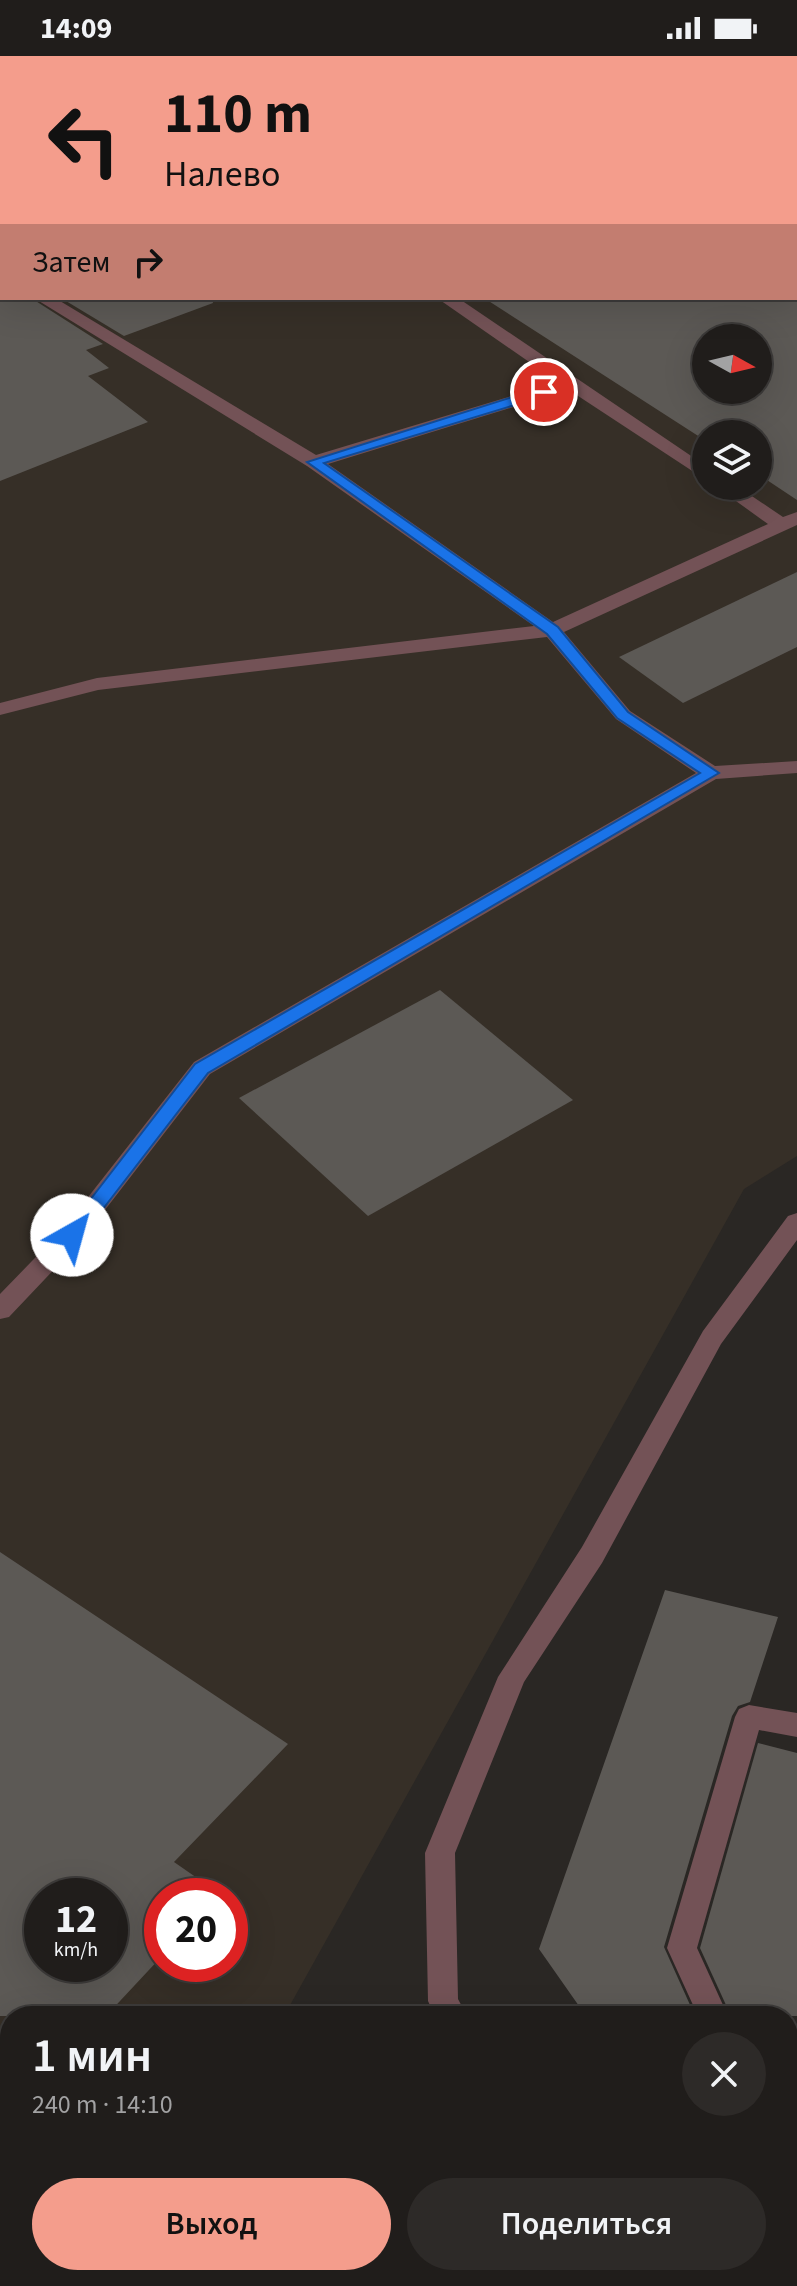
<!DOCTYPE html>
<html lang="ru">
<head>
<meta charset="utf-8">
<style>
	:root { --surface:#201d1b; --page:#2d2a28; --text:#f1f3f6; --muted:#a2a2a3; --line:#3d3b3a; --accent:#f49d8c }
	body { margin:0; font-family:"Source Sans 3",sans-serif; background:var(--page); color:var(--text); height:100vh; display:flex; flex-direction:column; font-size:30px; white-space:nowrap }
	* { box-sizing:border-box; margin:0 }
	p { font-size:26px; color:var(--muted) }
	.icon { flex:none; width:44px; height:44px; fill:none; stroke:currentColor; stroke-width:2; stroke-linecap:round; stroke-linejoin:round }
	.map { position:relative; flex:1; overflow:hidden }
	.drawer { position:absolute; left:0px; top:1950px; width:798px; height:280px; display:flex; flex-direction:column; background:var(--surface); border-radius:32px 32px 0 0; box-shadow:0 8px 32px #0002,0 0 0 2px var(--line) }
	.drawer>* { flex:none }
	.guide { position:absolute; left:0px; top:0px; width:798px; height:244px; box-shadow:0 8px 32px #0002,0 0 0 2px var(--line); background:#f49d8c; color:#111; overflow:hidden }
	.needle { width:52px; rotate:98deg }
	.controls { position:absolute; left:692px; top:268px; display:grid; gap:16px }
	.controls a { display:grid; place-items:center; width:80px; height:80px; border-radius:50%; background:var(--surface); box-shadow:0 8px 32px #0002,0 0 0 2px var(--line); font-size:40px }
	.speed { position:absolute; left:24px; top:1822px; display:flex; gap:16px; font-size:40px; font-weight:700; text-align:center }
	.speed>* { display:grid; place-content:center; width:104px; height:104px; border-radius:50%; background:var(--surface); box-shadow:0 8px 32px #0002,0 0 0 2px var(--line); line-height:1 }
	.speed small { font-size:20px; font-weight:400 }
	.speed .limit { border:12px solid #d22; background:#fff; color:#111 }
	.pin { position:absolute; display:grid; place-items:center; width:68px; height:68px; color:#fff; margin:-34px; border:4px solid #fff; border-radius:50%; box-shadow:0 2px 8px #0007 }
	.me { position:absolute; width:88px; margin:-44px; rotate:38deg; stroke-linejoin:round; filter:drop-shadow(0 0 6px #0008) }
	.turn { display:flex; align-items:center; gap:28px; height:168px; padding:0 32px; font-size:36px }
	.turn .icon { width:104px; height:104px; stroke-width:2.5 }
	.turn b { display:block; font-size:56px; line-height:68px }
	.then { display:flex; align-items:center; height:76px; padding:0 32px; background:#0003; gap:16px; font-size:30px }
	.round { display:grid; place-items:center; flex:none; width:84px; height:84px; border-radius:42px; background:var(--page) }
	.headline { display:flex; align-items:center; justify-content:space-between; height:136px; padding:0 32px }
	h1 { font-size:48px; font-weight:600; line-height:60px }
	.action { display:flex; gap:16px; margin-top:auto; padding:16px 32px }
	.action a { flex:1; height:92px; border-radius:48px; background:var(--accent); color:#111; font-size:32px; font-weight:600; line-height:92px; text-align:center }
	.action a+a { background:var(--page); color:var(--text) }
	.status { display:flex; justify-content:space-between; align-items:center; height:56px; padding:0 40px; background:var(--surface); direction:ltr }
	.status svg { height:22px; fill:currentColor }
	.map>svg:first-child { display:block }
</style>
</head>
<body>
<div class="status"><b>14:09</b><svg viewBox="0 0 49 12"><path d="M0 12V9h3v3zM5 12V6h3v6zM10 12V3h3v9zM15 12V0h3v12zM26 1h20v11H26zM47 4h2v5h-2z"/></svg></div>
<div class="map">
<svg width="797" height="2230" viewBox="0 0 797 2230">
	<rect width="100%" height="100%" fill="#2a2724"/>
	<path fill="#362f27" fill-rule="evenodd" d="M0,0H797V1100L744,1133L284,1960H10V2220H30L0,2229ZM2,2H796V242H2ZM706,282H758V334H706ZM706,378H758V430H706ZM42,1840H110V1908H42ZM162,1840H230V1908H162Z"/>
	<g fill="#5c5955" fill-rule="evenodd">
		<polygon points="0,242 31,242 103,288 86,294 109,312 88,320 148,366 0,425"/>
		<polygon points="61,242 212,242 213,247 124,280"/>
		<path d="M484,242H797V444L758,418V378H706V385ZM706,282H758V334H706Z"/>
		<polygon points="797,516 797,591 683,647 619,601"/>
		<polygon points="440,934 573,1044 368,1160 239,1042"/>
		<path d="M0,1496L288,1688L174,1806L223,1840H162V1900L106,1960H0ZM42,1840H110V1908H42Z"/>
		<polygon points="665,1534 778,1561 750,1646 738,1650 732,1660 664,1891 695,1960 586,1960 539,1893"/>
		<polygon points="758,1687 797,1697 797,1960 731,1960 700,1892"/>
	</g>
	<g fill="none" stroke-linecap="round" stroke-linejoin="round">
		<g fill="#735256" fill-rule="evenodd">
			<polygon points="0,175 2,175 0,186"/>
			<rect x="0" y="211" width="2" height="11"/>
			<polygon points="34,242 55,242 316,399 558,326 437,242 458,242 706,410 706,424 569,334 328,408 553,566 768,468 715,430 737,430 783,461 797,456 797,469 564,576 630,655 715,710 797,705 797,717 716,723 210,1018 81,1185 9,1261 0,1263 0,1238 63,1173 194,1006 696,717 616,663 547,581 98,634 0,659 0,647 97,622 534,570 307,410"/>
			<polygon points="749,1649 797,1657 797,1681 759,1674 697,1892 728,1960 698,1960 667,1892 735,1661 739,1653"/>
			<polygon points="788,2000 797,2003 797,2033 788,2030"/>
			<polygon points="298,2220 332,2220 328,2230 294,2230"/>
		</g>
		<g fill="#735256" fill-rule="evenodd">
			<polygon points="797,1157 797,1184 721,1288 602,1507 524,1626 455,1797 458,1943 467,1960 435,1960 428,1945 425,1797 498,1621 582,1491 703,1275 788,1160"/>
			<polygon points="120,2220 177,2220 173,2230 116,2230"/>
			<polygon points="635,2220 674,2220 678,2230 639,2230"/>
		</g>
	</g>
	<polygon fill="#1a73e8" stroke="#114b97" stroke-width="2" points="544,331 548,333 548,339 324,407 558,571 628,656 719,717 208,1017 79,1184 66,1184 63,1179 66,1175 195,1008 700,717 617,662 547,578 307,406"/>
</svg>
<div class="controls">
<a><svg class="needle" viewBox="-14 -14 28 28"><path d="M0-13l5 13h-10z" fill="#e53935"/><path d="M0 13l5-13h-10z" fill="#a2a2a3"/></svg></a>
<a><svg class="icon" aria-label="layers" viewBox="0 0 24 24"><path d="M12 4l9 5-9 5-9-5zM3 14l9 5 9-5"/></svg></a>
</div>
<div class="speed"><div>12<small>km/h</small></div><div class="limit">20</div></div>
<div class="pin" style="left:544px;top:336px;background:#d93025"><svg class="icon" aria-label="arrive" viewBox="0 0 24 24"><path d="M6 21V4h12l-3 4 3 4H6"/></svg></div>
<svg class="me" style="left:72px;top:1179px" viewBox="-20 -20 40 40"><circle r="19" fill="#fff"/><path d="M0-13L10 11 0 6-10 11z" fill="#1a73e8"/></svg>
<div class="guide">
<div class="turn"><svg class="icon" aria-label="left" viewBox="0 0 24 24"><path d="M17 20v-9H6M10 6l-5 5 5 5"/></svg><div><b>110 m</b>Налево</div></div>
<div class="then">Затем<svg class="icon" aria-label="right" viewBox="0 0 24 24"><path d="M7 20v-9h11M14 6l5 5-5 5"/></svg></div>
</div>
<section class="drawer">
<div class="headline"><div><h1>1 мин</h1><p>240 m · 14:10</p></div><a class="round"><svg class="icon" aria-label="close" viewBox="0 0 24 24"><path d="M6 6l12 12M18 6L6 18"/></svg></a></div>
<div class="action"><a>Выход</a><a>Поделиться</a></div>
</section>
</div>
</body>
</html>
